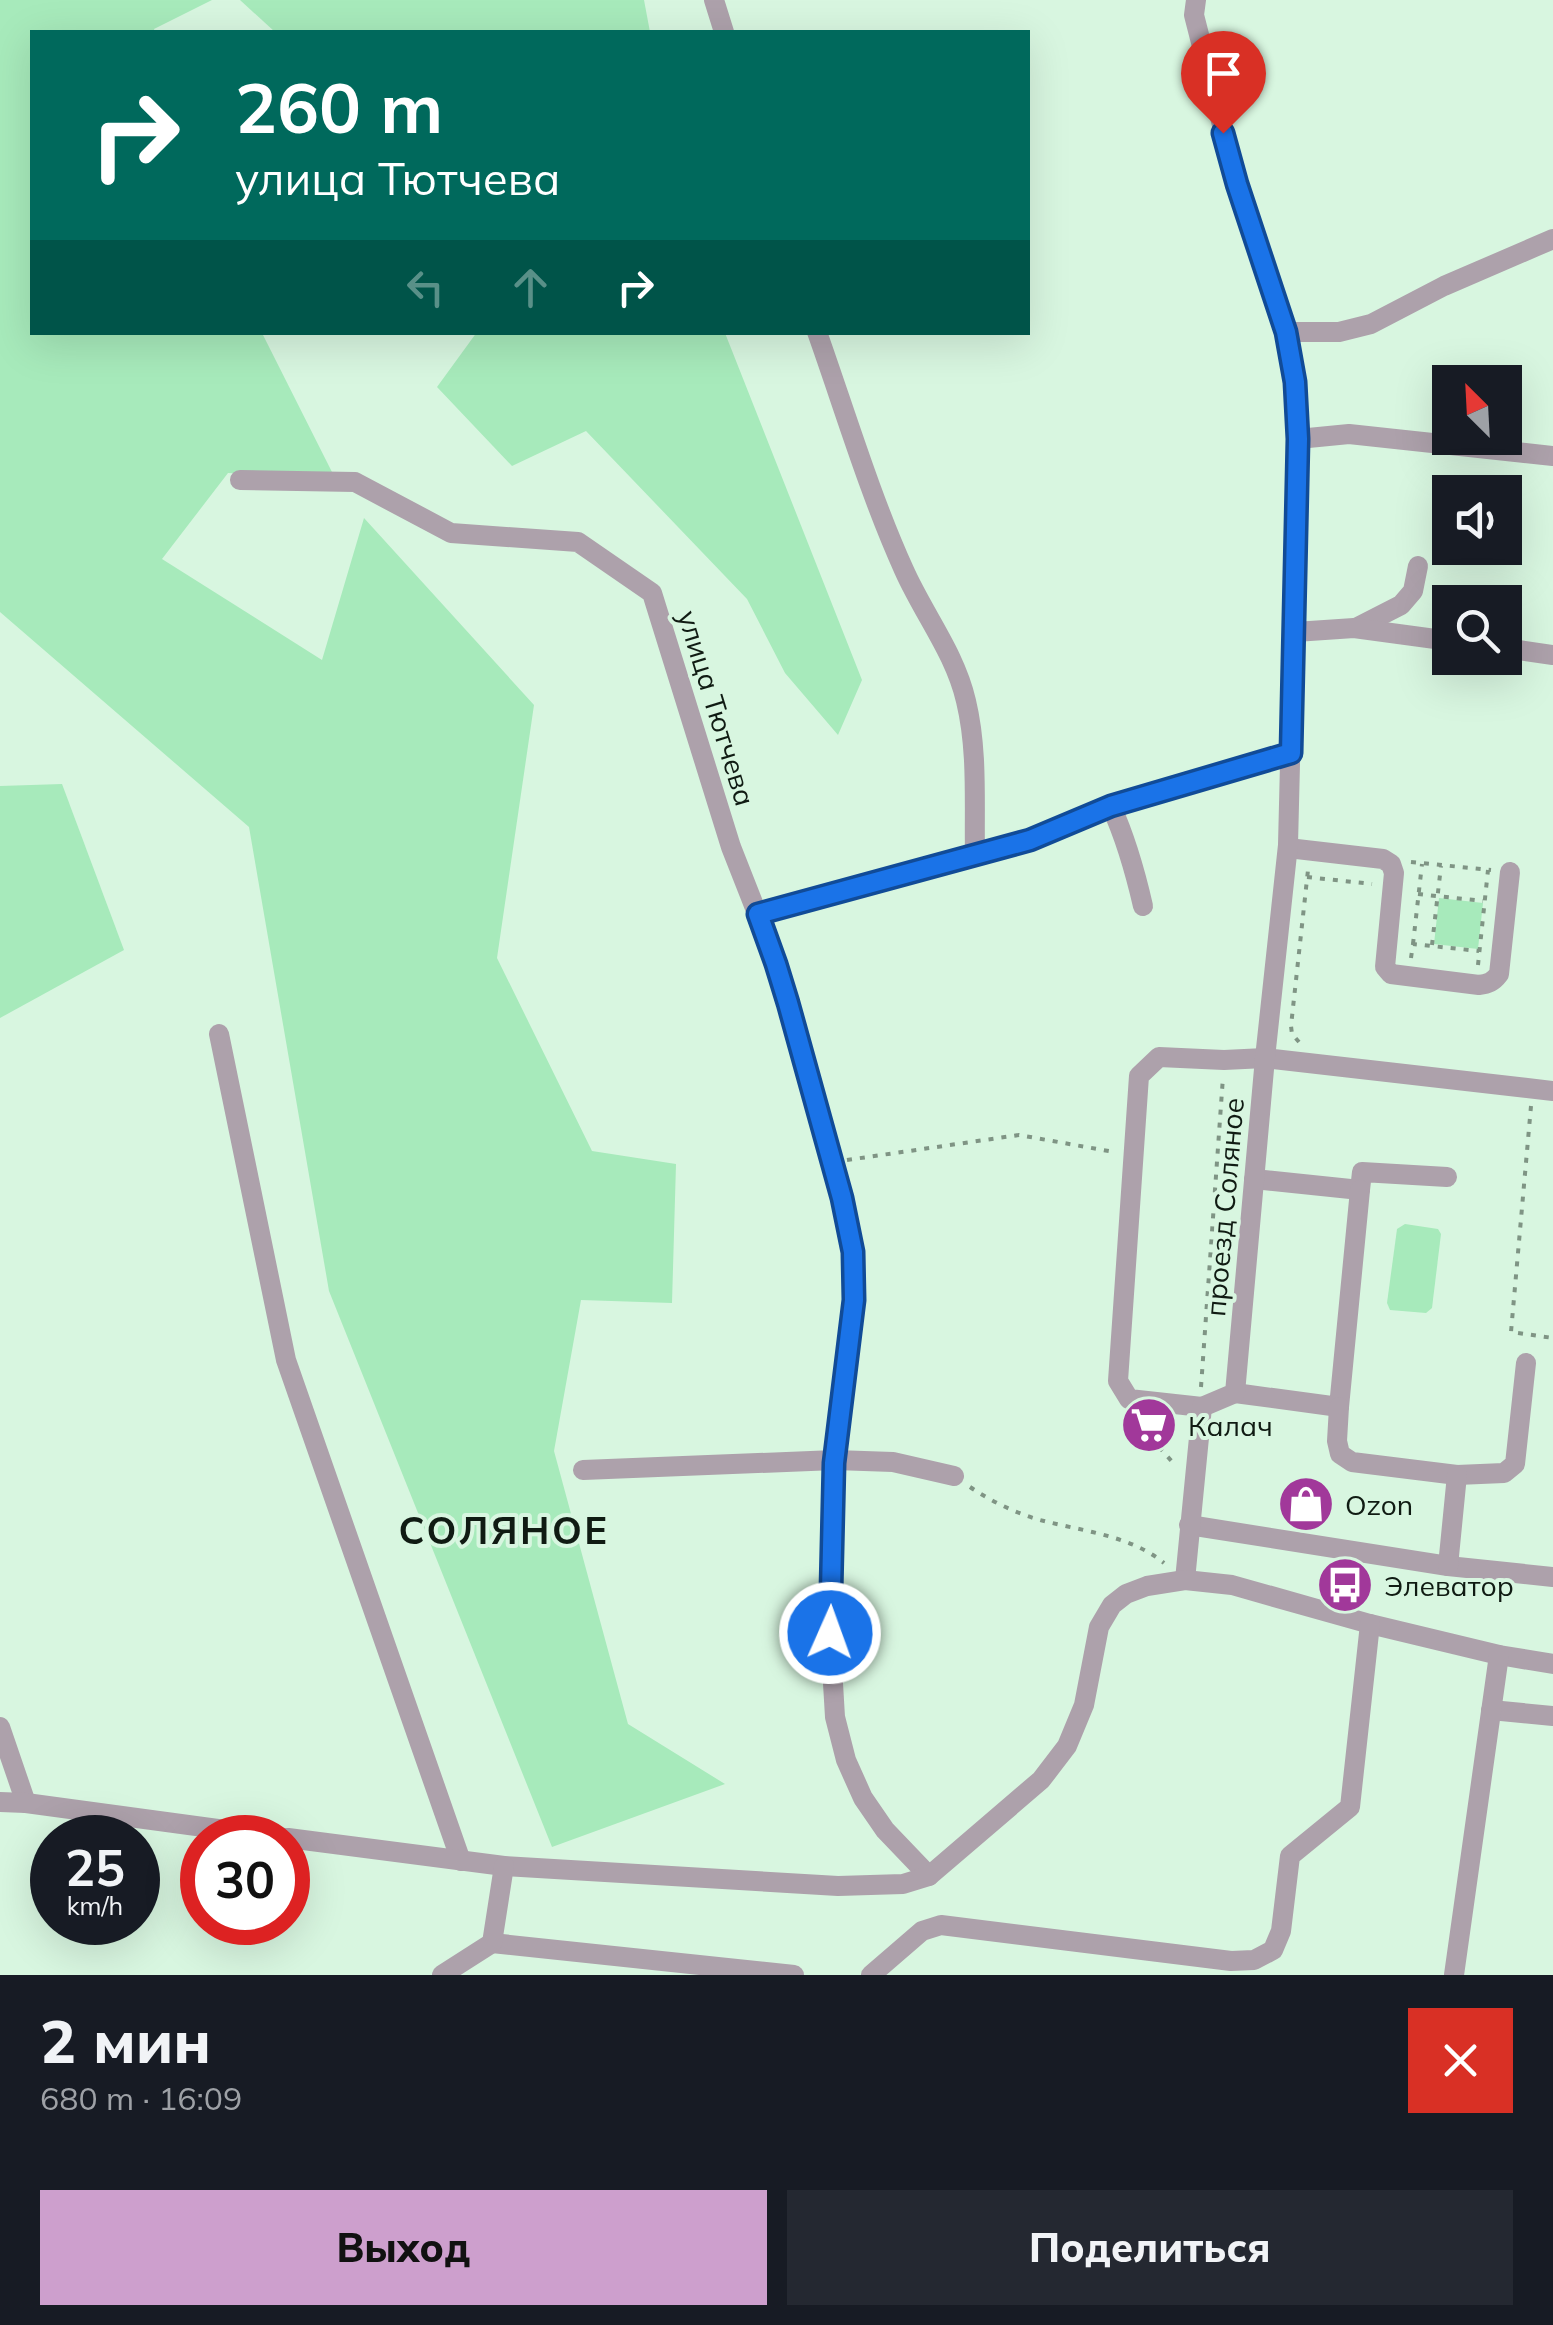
<!DOCTYPE html>
<html lang="ru">
<head>
<meta charset="utf-8">
<style>
	:root { --surface:#171b24; --page:#242831; --text:#f1f3f6; --muted:#9ea1a6; --accent:#cd9fcd }
	body { margin:0; font-family:Mulish,sans-serif; background:var(--page); color:var(--text); height:100vh; display:flex; flex-direction:column; font-size:38px; white-space:nowrap }
	* { box-sizing:border-box; margin:0 }
	p { font-size:32px; color:var(--muted) }
	.icon { flex:none; width:55px; height:55px; fill:none; stroke:currentColor; stroke-width:2; stroke-linecap:round; stroke-linejoin:round }
	.map { position:relative; height:1975px; overflow:hidden }
	.panel { display:flex; flex-direction:column; background:var(--surface); flex:1 }
	.panel>* { flex:none }
	.guide { position:absolute; left:30px; top:30px; width:1000px; height:305px; border-radius:0px; box-shadow:0 10px 40px #0002; background:#00695c; color:#fff; overflow:hidden }
	.needle { width:65px; rotate:336deg }
	.tools { position:absolute; left:1432px; top:365px; display:grid; gap:20px }
	.tools a { display:grid; place-items:center; width:90px; height:90px; border-radius:0px; background:var(--surface); box-shadow:0 10px 40px #0002; font-size:50px }
	.speed { position:absolute; left:30px; top:1815px; display:flex; gap:20px; font-size:50px; font-weight:700; text-align:center }
	.speed>* { display:grid; place-content:center; width:130px; height:130px; border-radius:50%; background:var(--surface); box-shadow:0 10px 40px #0002; line-height:1 }
	.speed small { font-size:25px; font-weight:400 }
	.speed .limit { border:15px solid #d22; background:#fff; color:#111 }
	.pin { position:absolute; display:grid; place-items:center; width:85px; height:85px; color:#fff; margin:-102px -42px; border-radius:50% 50% 50% 0; rotate:-45deg; box-shadow:0 0 10px #0007 }
	.pin .icon { rotate:45deg }
	.me { position:absolute; width:110px; margin:-55px; rotate:2deg; stroke-linejoin:round; filter:drop-shadow(0 0 8px #0008) }
	.turn { display:flex; align-items:center; gap:35px; height:210px; padding:0 40px; font-size:45px }
	.turn .icon { width:130px; height:130px; stroke-width:2.5 }
	.turn b { display:block; font-size:70px; line-height:85px }
	.lanes { display:flex; align-items:center; height:95px; padding:0 40px; background:#0003; justify-content:center; gap:50px; direction:ltr }
	.lanes .off { opacity:.35 }
	.round { display:grid; place-items:center; flex:none; width:105px; height:105px; border-radius:0px; background:var(--page) }
	.head { display:flex; align-items:center; justify-content:space-between; height:170px; padding:0 40px }
	h1 { font-size:60px; font-weight:800; line-height:75px }
	.cta { display:flex; gap:20px; margin-top:auto; padding:20px 40px }
	.cta a { flex:1; height:115px; border-radius:0px; background:var(--accent); color:#111; font-size:40px; font-weight:800; line-height:115px; text-align:center }
	.cta a+a { background:var(--page); color:var(--text) }
	.map>svg:first-child { display:block }
</style>
</head>
<body>
<div class="map">
<svg width="1553" height="1975" viewBox="0 0 1553 1975">
	<rect width="100%" height="100%" fill="#d8f6e0"/>
	<g fill="#a7eabb">
		<polygon points="0,0 212,0 154,29 155,32 32,32 32,332 262,333 335,478 228,473 162,559 322,660 364,518 534,705 497,958 592,1151 676,1164 672,1303 581,1300 554,1451 628,1724 725,1784 552,1847 329,1291 249,827 0,612"/>
		<polygon points="240,0 644,0 650,32 275,32"/>
		<polygon points="477,332 725,333 862,680 838,735 785,673 747,599 586,431 512,466 437,387"/>
		<polygon points="62,784 124,950 0,1018 0,786"/>
		<polygon points="1439,898 1483,903 1478,949 1434,944"/>
		<polygon points="1405,1224 1438,1229 1441,1234 1432,1308 1426,1313 1390,1310 1387,1303 1397,1229"/>
	</g>
	<g fill="none" stroke-linecap="round" stroke-linejoin="round">
		<g stroke="#7f9484" stroke-width="4" stroke-dasharray="5 8" stroke-linecap="butt">
			<polyline points="1411,862 1491,870"/>
			<polyline points="1307,877 1372,884"/>
			<polyline points="1418,894 1483,901"/>
			<polyline points="1413,944 1422,864"/>
			<polyline points="1432,945 1441,866"/>
			<polyline points="1411,958 1413,944 1479,951"/>
			<polyline points="1478,965 1488,870"/>
			<polyline points="1299,1042 1292,1034 1291,1026 1308,870"/>
			<polyline points="1531,1106 1511,1332 1553,1338"/>
			<polyline points="847,1160 1019,1135 1114,1152"/>
			<polyline points="1201,1387 1223,1077"/>
			<polyline points="1162,1422 1158,1446 1176,1466"/>
			<path d="M970,1487C991,1501 1015,1513 1040,1520C1081,1531 1130,1535 1164,1563"/>
		</g>
		<g stroke="#ada1ab" stroke-width="20">
			<polyline points="714,0 724,32"/>
			<path d="M817,332C845,411 870,495 904,570C924,615 955,653 966,701C978,751 974,803 975,854"/>
			<polyline points="1286,332 1339,332 1371,324 1444,286 1553,239"/>
			<polyline points="1298,439 1349,434 1553,456"/>
			<polyline points="240,480 355,482 451,533 578,542 652,593 731,847 777,964 841,1198 853,1252 854,1300 834,1463 830,1633 835,1717 846,1760 863,1798 885,1830 929,1876"/>
			<polyline points="1356,628 1401,605 1413,591 1418,566"/>
			<polyline points="1295,632 1354,628 1450,641"/>
			<polyline points="1505,648 1553,655"/>
			<path d="M1111,806C1126,839 1135,871 1143,906"/>
			<path d="M1288,848L1383,859L1391,864L1394,873L1385,967L1391,974L1479,985C1488,984 1493,982 1499,974L1510,872"/>
			<polyline points="758,914 1030,840 1111,806 1291,753"/>
			<polyline points="219,1034 286,1360 461,1861"/>
			<polyline points="1254,1179 1360,1190 1362,1172 1447,1177"/>
			<polyline points="1235,1393 1339,1407 1360,1190"/>
			<polyline points="1202,1407 1129,1399 1118,1381 1139,1076 1159,1057 1224,1060 1265,1058 1553,1091"/>
			<polyline points="1339,1407 1337,1441 1340,1454 1352,1462 1457,1475 1504,1473 1515,1464 1526,1363"/>
			<polyline points="583,1470 835,1460 893,1462 954,1476"/>
			<polyline points="1189,1525 1448,1566 1553,1577"/>
			<polyline points="1448,1566 1457,1475"/>
			<polyline points="1185,1580 1202,1407 1235,1393 1265,1058 1288,845 1298,439 1295,382 1286,332 1237,184 1194,15 1196,0"/>
			<polyline points="1491,1710 1553,1716"/>
			<polyline points="0,1727 26,1803"/>
			<polyline points="0,1802 26,1803 284,1838"/>
			<polyline points="288,1838 504,1866 838,1886 903,1884 929,1876 1041,1780 1067,1746 1084,1705 1099,1627 1112,1605 1126,1594 1147,1586 1185,1580 1232,1585 1370,1624 1499,1655 1553,1664"/>
			<polyline points="492,1943 794,1975"/>
			<polyline points="442,1975 492,1943 504,1866"/>
			<polyline points="871,1975 922,1931 941,1925 1231,1961 1254,1960 1273,1950 1281,1931 1290,1856 1350,1807 1370,1624"/>
			<polyline points="1454,1975 1499,1655"/>
		</g>
	</g>
	<g fill="none" stroke-linecap="round" stroke-linejoin="round">
		<g stroke="#114b97" stroke-width="25">
			<polyline id="route" points="830,1633 834,1463 854,1300 853,1252 842,1198 788,1003 776,964 758,914 1030,840 1111,806 1291,753 1298,439 1295,382 1286,332 1237,184 1223,133"/>
		</g>
		<use href="#route" stroke="#1a73e8" stroke-width="18"/>
	</g>
	<defs>
		<g id="supermarket-disc" transform="scale(2.875)"><circle r="9.5" fill="#a1389a" stroke="#d8f6e0"/><path d="M-6-5.5h2.5l.6 2H6L4.5 2H-2.5L-4.4-4H-6ZM-1.5 3.2a1.3 1.3 0 1 0 .1 0ZM3 3.2a1.3 1.3 0 1 0 .1 0Z" fill="#fff"/></g>
		<g id="shop-disc" transform="scale(2.875)"><circle r="9.5" fill="#a1389a" stroke="#d8f6e0"/><path d="M-5-2.5h2.3a2.7 3.5 0 0 1 5.4 0H5L5.5 6h-11ZM-1.5-2.5h3a1.5 2.3 0 0 0-3 0Z" fill="#fff"/></g>
		<g id="bus-disc" transform="scale(2.875)"><circle r="9.5" fill="#a1389a" stroke="#d8f6e0"/><path d="M-5-6H5V4H4V6H2V4H-2V6H-4V4H-5ZM-3.5-4V0h7V-4ZM-3.5 1.2v1.5H-2V1.2ZM2 1.2v1.5H3.5V1.2Z" fill="#fff"/></g>
	</defs>
	<g fill-rule="evenodd">
		<use href="#supermarket-disc" x="1149" y="1425"/>
		<use href="#shop-disc" x="1306" y="1504"/>
		<use href="#bus-disc" x="1345" y="1585"/>
	</g>
	<g text-anchor="middle" dominant-baseline="central" stroke-width="8" stroke-linejoin="round" paint-order="stroke">
		<g font-size="28" fill="#101b13" stroke="#d8f6e0">
			<text transform="translate(717 708) rotate(73)">улица Тютчева</text>
			<text transform="translate(1224 1207) rotate(-85)">проезд Соляное</text>
		</g>
		<g font-size="28" fill="#101b13" stroke="#d8f6e0" text-anchor="start">
			<text x="1188" y="1425">Калач</text>
			<text x="1345" y="1504">Ozon</text>
			<text x="1384" y="1585">Элеватор</text>
		</g>
		<g font-size="38" font-weight="bold" letter-spacing="2.5" fill="#101b13" stroke="#d8f6e0">
			<text x="504" y="1530">СОЛЯНОЕ</text>
		</g>
	</g>
</svg>
<div class="tools">
<a><svg class="needle" viewBox="-14 -14 28 28"><path d="M0-13l5 13h-10z" fill="#e53935"/><path d="M0 13l5-13h-10z" fill="#9ea1a6"/></svg></a>
<a><svg class="icon" aria-label="sound" viewBox="0 0 24 24"><path d="M4 9h4l5-4v14l-5-4H4zM17 9q2 3 0 6"/></svg></a>
<a><svg class="icon" aria-label="search" viewBox="0 0 24 24"><circle cx="10" cy="10" r="6"/><path d="M15 15l6 6"/></svg></a>
</div>
<div class="speed"><div>25<small>km/h</small></div><div class="limit">30</div></div>
<div class="pin" style="left:1223px;top:133px;background:#d93025"><svg class="icon" aria-label="arrive" viewBox="0 0 24 24"><path d="M6 21V4h12l-3 4 3 4H6"/></svg></div>
<svg class="me" style="left:830px;top:1633px" viewBox="-20 -20 40 40"><circle r="17" fill="#1a73e8" stroke="#fff" stroke-width="3"/><path d="M0-11L8 9 0 5-8 9z" fill="#fff"/></svg>
<div class="guide">
<div class="turn"><svg class="icon" aria-label="right" viewBox="0 0 24 24"><path d="M7 20v-9h11M14 6l5 5-5 5"/></svg><div><b>260 m</b>улица Тютчева</div></div>
<div class="lanes"><svg class="icon off" aria-label="left" viewBox="0 0 24 24"><path d="M17 20v-9H6M10 6l-5 5 5 5"/></svg><svg class="icon off" aria-label="ahead" viewBox="0 0 24 24"><path d="M12 20V5M6 11l6-6 6 6"/></svg><svg class="icon" aria-label="right" viewBox="0 0 24 24"><path d="M7 20v-9h11M14 6l5 5-5 5"/></svg></div>
</div>
</div>
<section class="panel">
<div class="head"><div><h1>2 мин</h1><p>680 m · 16:09</p></div><a class="round" style="background:#d93025;color:#fff"><svg class="icon" aria-label="close" viewBox="0 0 24 24"><path d="M6 6l12 12M18 6L6 18"/></svg></a></div>
<div class="cta"><a>Выход</a><a>Поделиться</a></div>
</section>
</body>
</html>
